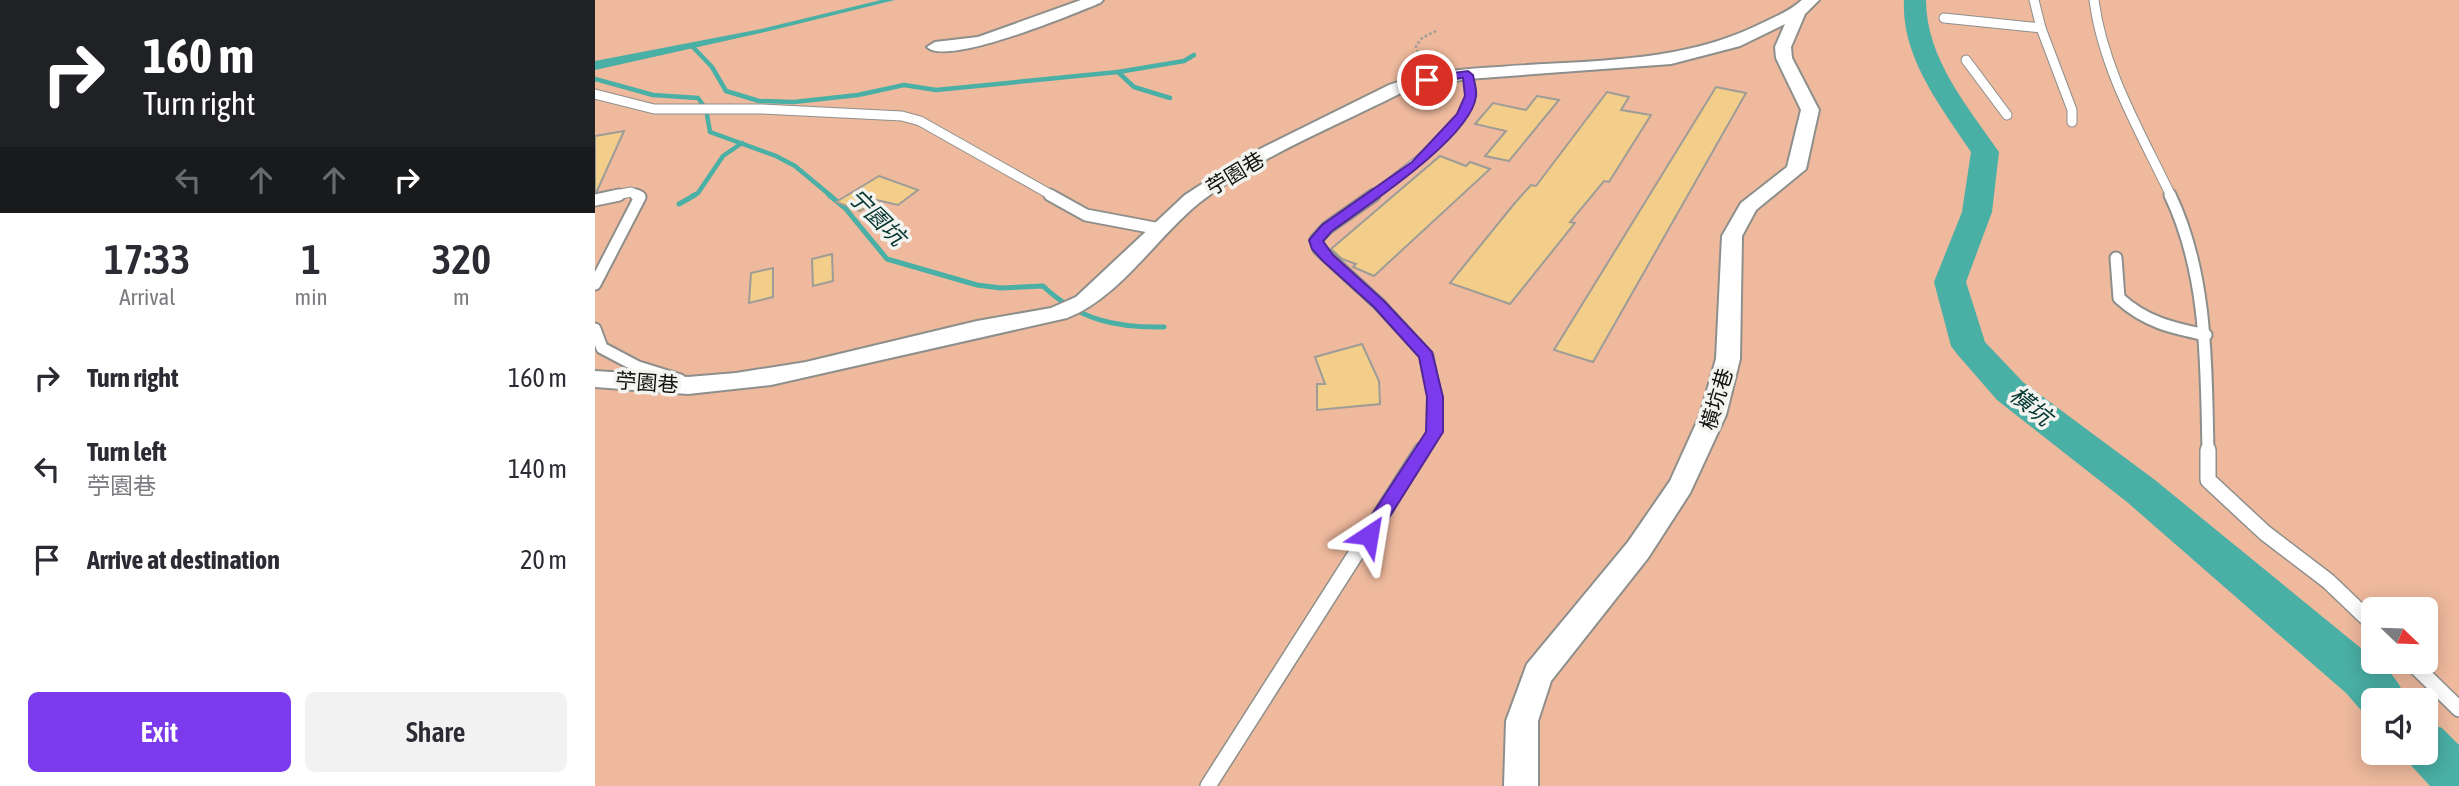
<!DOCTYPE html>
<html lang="en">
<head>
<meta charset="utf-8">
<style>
	:root { --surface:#fff; --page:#f2f2f3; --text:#2b2b33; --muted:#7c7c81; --accent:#7c3aed }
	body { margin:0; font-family:"Asap Condensed","Noto Sans TC",sans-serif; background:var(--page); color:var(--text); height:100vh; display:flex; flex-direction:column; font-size:26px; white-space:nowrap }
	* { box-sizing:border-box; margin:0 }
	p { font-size:23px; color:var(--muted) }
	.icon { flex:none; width:38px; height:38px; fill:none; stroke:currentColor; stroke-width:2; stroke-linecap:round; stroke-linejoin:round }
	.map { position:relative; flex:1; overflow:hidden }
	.drawer { display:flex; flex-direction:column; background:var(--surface); width:595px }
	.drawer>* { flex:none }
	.guide { background:#202124; color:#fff; overflow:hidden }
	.needle { width:46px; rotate:113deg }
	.fabs { position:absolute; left:1766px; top:597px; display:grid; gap:14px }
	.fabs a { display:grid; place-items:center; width:77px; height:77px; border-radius:10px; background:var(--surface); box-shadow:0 4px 18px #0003; font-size:35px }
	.pin { position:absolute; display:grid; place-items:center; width:60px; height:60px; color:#fff; margin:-30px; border:4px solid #fff; border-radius:50%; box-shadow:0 2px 7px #0007 }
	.me { position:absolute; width:77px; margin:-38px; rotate:33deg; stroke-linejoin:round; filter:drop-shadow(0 0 5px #0008) }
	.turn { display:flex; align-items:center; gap:24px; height:147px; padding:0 28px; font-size:32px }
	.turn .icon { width:91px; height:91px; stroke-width:2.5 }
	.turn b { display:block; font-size:49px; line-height:60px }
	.lanes { display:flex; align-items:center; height:66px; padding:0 28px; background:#0003; justify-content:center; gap:35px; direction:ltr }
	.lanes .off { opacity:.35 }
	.eta { display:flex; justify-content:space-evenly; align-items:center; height:119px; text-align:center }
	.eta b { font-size:42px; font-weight:600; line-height:49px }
	.primary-button { display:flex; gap:14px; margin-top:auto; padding:14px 28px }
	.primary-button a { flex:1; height:80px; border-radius:10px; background:var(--accent); color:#fff; font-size:28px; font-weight:600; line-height:80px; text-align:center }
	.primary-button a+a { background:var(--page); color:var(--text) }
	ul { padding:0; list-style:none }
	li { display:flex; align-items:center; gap:21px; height:91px; padding:0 28px }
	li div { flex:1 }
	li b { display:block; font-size:26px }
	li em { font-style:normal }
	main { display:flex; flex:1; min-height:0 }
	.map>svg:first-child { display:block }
</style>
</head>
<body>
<main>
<section class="drawer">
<div class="guide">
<div class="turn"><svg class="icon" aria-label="right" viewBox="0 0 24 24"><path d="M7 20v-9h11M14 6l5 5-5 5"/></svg><div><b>160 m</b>Turn right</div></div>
<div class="lanes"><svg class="icon off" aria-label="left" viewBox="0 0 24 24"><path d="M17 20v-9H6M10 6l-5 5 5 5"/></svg><svg class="icon off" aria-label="ahead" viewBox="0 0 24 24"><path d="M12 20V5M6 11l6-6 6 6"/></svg><svg class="icon off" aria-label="ahead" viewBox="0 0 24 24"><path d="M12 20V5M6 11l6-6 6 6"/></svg><svg class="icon" aria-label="right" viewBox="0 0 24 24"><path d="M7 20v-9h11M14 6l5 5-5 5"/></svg></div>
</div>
<div class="eta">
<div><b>17:33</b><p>Arrival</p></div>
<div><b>1</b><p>min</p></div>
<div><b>320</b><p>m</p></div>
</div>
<ul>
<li><svg class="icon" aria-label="right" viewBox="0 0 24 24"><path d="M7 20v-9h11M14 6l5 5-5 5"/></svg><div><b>Turn right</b></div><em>160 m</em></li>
<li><svg class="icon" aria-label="left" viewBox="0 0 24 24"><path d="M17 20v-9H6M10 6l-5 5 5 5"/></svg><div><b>Turn left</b><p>苧園巷</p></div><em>140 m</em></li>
<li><svg class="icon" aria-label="arrive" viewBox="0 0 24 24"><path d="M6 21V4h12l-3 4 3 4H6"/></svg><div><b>Arrive at destination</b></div><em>20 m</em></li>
</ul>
<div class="primary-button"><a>Exit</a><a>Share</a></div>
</section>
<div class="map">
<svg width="1864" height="786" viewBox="0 0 1864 786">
	<rect width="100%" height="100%" fill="#f3f4ef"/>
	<path fill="#eeb99d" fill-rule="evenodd" d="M0,0H1864V786H0ZM1778,609H1830V662H1778ZM1778,700H1830V752H1778Z"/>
	<polygon fill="#4aafa5" points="286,0 300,0 170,32 0,70 0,61 166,29"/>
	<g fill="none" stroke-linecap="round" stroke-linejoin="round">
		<g stroke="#4aafa5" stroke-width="4.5">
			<polyline points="97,46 117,67 131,91 164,101 199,102 263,95 309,85 341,90 523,72 589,61 599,55"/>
			<polyline points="523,72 539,87 575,98"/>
			<polyline points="0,79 58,95 103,98 111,109 115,132 181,156 200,166 236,196"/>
			<polyline points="97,196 103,193 128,156 147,143"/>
		</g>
		<g stroke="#4aafa5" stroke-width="5">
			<path d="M234,195L250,208L292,259L382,285L406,288L448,286C484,320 521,328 569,327"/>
			<polyline points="84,204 100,195"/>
		</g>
		<g fill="#4aafa5" fill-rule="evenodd">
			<path d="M1309,0H1331C1331,58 1373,107 1404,152L1397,212L1371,282L1390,342L1428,382L1560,480L1778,658V662C1794,664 1806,687 1812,700H1778V718L1771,716L1751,693L1532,502L1402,400L1362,354L1356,346L1339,282L1367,212L1376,152C1346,107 1306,57 1309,0Z"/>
			<polygon points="1830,722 1847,728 1864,745 1864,786 1835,786 1813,762 1809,752 1830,752"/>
		</g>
	</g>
	<g fill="#f2ce8a" stroke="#9e9c97" stroke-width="2">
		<polygon points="1121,87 1151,93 998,362 959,350"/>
		<polygon points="1012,92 1034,97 1026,110 1056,115 1014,182 1009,181 975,222 980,223 915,304 855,283 919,204 936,185 941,186"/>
		<polygon points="942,96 964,100 914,161 890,156 911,131 880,124 898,103 931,110"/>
		<polygon points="29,131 2,191 0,192 0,136"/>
		<polygon points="845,156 871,166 875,162 895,169 779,276 758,267 761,264 747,259 736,249"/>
		<polygon points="284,176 323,190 303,205 282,200 265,211 241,202"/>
		<polygon points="237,254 238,281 218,286 217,259"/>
		<polygon points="178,268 178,297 154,303 156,273"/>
		<polygon points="767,344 784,381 785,404 722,410 722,384 730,384 720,357"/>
	</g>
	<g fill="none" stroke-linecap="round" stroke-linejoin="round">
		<g stroke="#8e8f8b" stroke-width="11">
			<g id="lane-far2">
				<polyline points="1439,0 1446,28 1477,110 1477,122"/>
				<path d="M1499,0C1508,70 1546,133 1576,196"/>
				<polyline points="1349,18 1446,28"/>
				<polyline points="1371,60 1412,115"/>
				<polyline points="0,94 59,109 167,109 307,116 325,121 458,196"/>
				<polyline points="16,196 36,192 44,196"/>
				<path d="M777,196C802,178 872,128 876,96C877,89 874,80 873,74"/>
			</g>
		</g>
		<g stroke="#8e8f8b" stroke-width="15">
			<g id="lane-far1">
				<polyline points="455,195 491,215 565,229"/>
				<polyline points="779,195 732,228 721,240 724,249 784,304 832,356 840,397 839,432 826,452"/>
				<path d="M1575,195C1613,275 1611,365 1613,452"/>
				<polyline points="0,200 24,195"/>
				<path d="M1521,258L1524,298C1550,322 1577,328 1611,335"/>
				<polyline points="0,284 45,197 41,195"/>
				<polyline points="0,329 7,348 43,367 85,380"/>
			</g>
		</g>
		<g stroke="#8e8f8b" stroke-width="18">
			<g id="lane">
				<polyline points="1613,450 1613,480 1670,533 1733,581 1778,624"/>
				<polyline points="1816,662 1864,709"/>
				<polyline points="613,786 827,450"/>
			</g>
		</g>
		<g stroke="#8e8f8b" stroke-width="4">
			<g id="street">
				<path d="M486,0H508L505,3C478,14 352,67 332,47L340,42L383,37Z"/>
				<path d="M1207,0H1224L1210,14L1196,47L1197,58L1224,110L1219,132L1211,169L1161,210L1147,236L1145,359L1131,415L1095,493L1053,558L956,681L943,721V786H909L911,721L932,664L1033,542L1075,481L1105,415L1121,359L1127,236L1146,203L1192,167L1206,110L1181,58L1180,47L1190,24L1145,46L1076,64L873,79L822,87L806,93C739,127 664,156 604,203C561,238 524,298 472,318L176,385L93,394L0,387V371L93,377L141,373L211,362L382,321L456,308L481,297L590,195L647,158L794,85C829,72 867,69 904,67C990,60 1082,64 1161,26C1177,18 1194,12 1207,0Z"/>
			</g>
		</g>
		<polyline stroke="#9c9c99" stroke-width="2.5" stroke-dasharray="2.5 2.5" stroke-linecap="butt" points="827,67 821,46 827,38 841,31"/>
		<use href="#lane-far2" stroke="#fff" stroke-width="9"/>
		<use href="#lane-far1" stroke="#fff" stroke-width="11"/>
		<use href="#lane" stroke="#fff" stroke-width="15"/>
		<use href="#street" fill="#fff" fill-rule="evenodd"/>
	</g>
	<path fill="#7c3aed" stroke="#51269a" stroke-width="2" d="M873,71L878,75C879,81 882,90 881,96C877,137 770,207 737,231L728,241L738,255L789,301L837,352L848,397V432L780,540L774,542L767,540L765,535L767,530L831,432L832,397L824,357L779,307L728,261L717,249L714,240L727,225L817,162L862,114L870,96L868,78L832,83L828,82V77Z"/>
	<g text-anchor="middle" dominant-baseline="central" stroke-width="7" stroke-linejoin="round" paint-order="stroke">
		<g font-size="21" fill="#131312" stroke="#f3f4ef">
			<text transform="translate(640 173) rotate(-31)">苧園巷</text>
			<text transform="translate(52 382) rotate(4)">苧園巷</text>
			<text transform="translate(1121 399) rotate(-73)">橫坑巷</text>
		</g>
		<g font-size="23" font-style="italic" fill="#033531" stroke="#f3f4ef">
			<text transform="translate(282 217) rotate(45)">宁園坑</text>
			<text transform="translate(1436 406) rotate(39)">橫坑</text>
		</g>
	</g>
</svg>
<div class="fabs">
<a><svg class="needle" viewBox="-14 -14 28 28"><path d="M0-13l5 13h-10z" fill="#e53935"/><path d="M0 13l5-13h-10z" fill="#7c7c81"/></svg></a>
<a><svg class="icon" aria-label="sound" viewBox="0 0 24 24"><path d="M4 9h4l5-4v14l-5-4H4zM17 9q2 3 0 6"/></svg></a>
</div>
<div class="pin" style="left:832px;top:80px;background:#d93025"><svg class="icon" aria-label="arrive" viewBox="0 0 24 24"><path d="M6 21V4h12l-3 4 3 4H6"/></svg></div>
<svg class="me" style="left:774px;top:535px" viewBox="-20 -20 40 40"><path d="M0-17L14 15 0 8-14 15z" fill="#7c3aed" stroke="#fff" stroke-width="4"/></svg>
</div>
</main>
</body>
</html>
